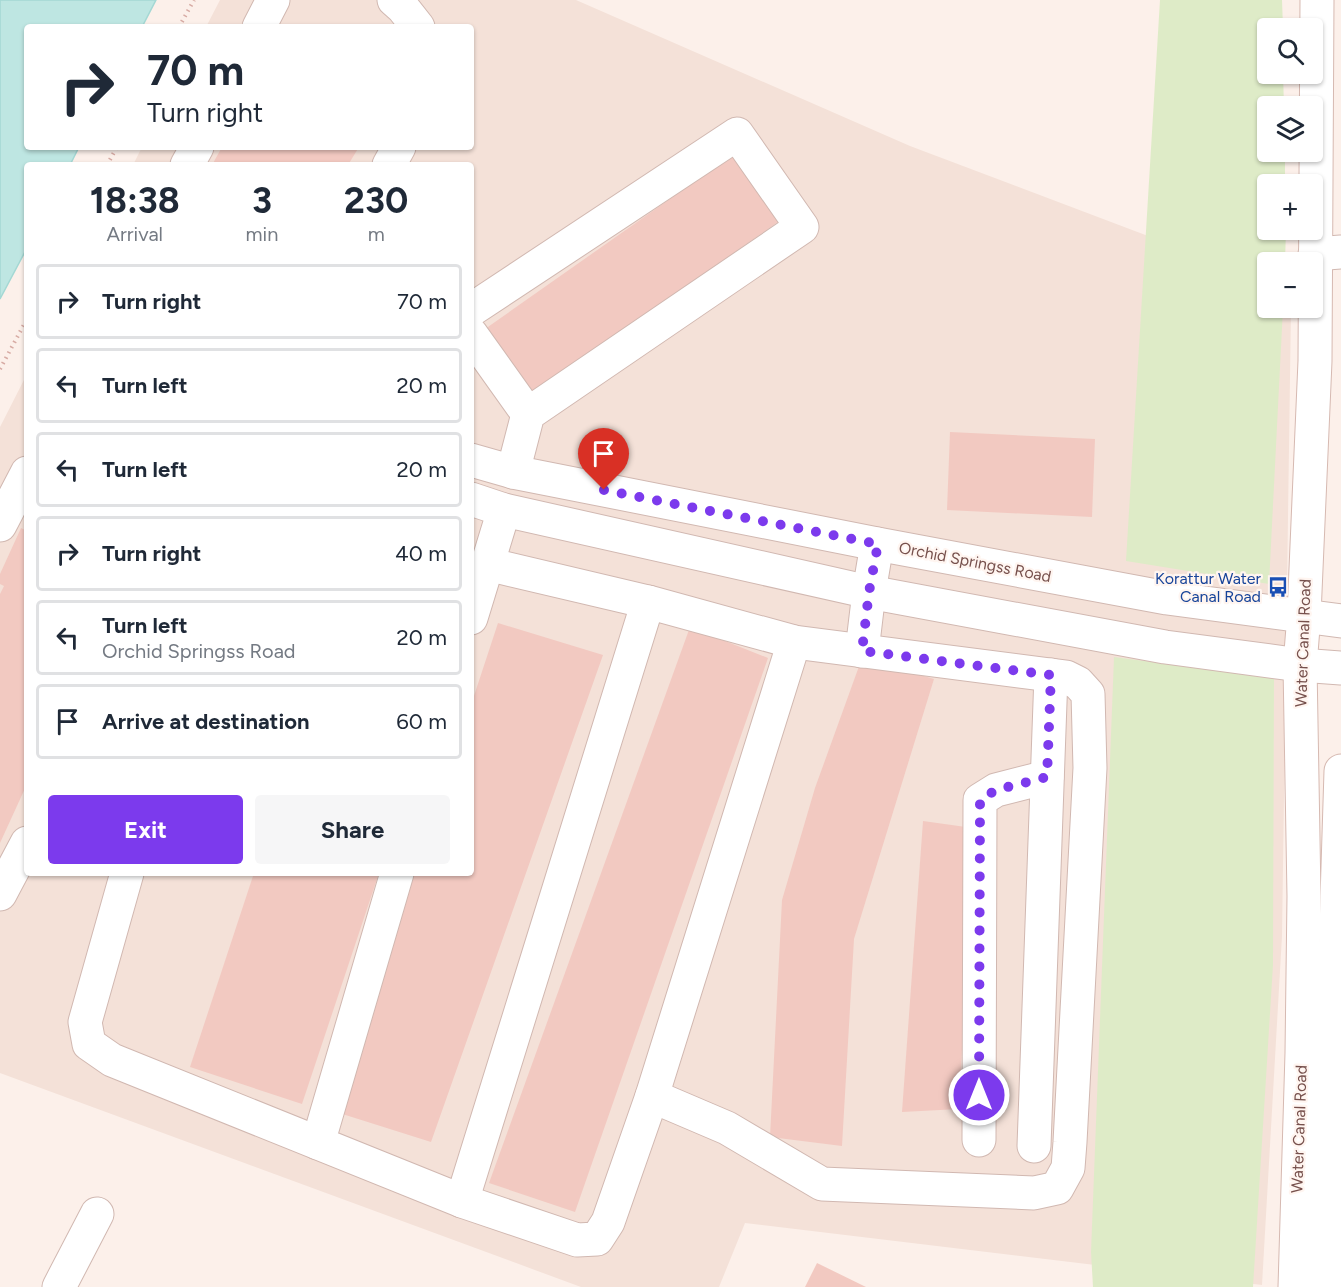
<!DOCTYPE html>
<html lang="en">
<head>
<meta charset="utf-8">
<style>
	:root { --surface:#fff; --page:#f6f6f7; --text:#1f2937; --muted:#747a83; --line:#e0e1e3; --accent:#7c3aed }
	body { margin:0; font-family:Figtree,sans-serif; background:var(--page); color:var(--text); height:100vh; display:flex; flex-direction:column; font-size:22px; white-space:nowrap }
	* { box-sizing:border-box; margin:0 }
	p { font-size:20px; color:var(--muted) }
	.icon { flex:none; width:33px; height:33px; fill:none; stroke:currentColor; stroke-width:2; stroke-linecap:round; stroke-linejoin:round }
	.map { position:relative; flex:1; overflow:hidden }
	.details { position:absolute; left:24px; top:162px; width:450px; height:714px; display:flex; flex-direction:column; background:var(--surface); border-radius:6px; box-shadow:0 2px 4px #0004 }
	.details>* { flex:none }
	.guide { position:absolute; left:24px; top:24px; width:450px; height:126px; border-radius:6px; box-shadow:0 2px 4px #0004; background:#fff; color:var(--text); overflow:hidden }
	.controls { position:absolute; left:1257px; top:18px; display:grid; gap:12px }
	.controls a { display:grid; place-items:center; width:66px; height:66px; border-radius:6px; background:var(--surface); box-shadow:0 2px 4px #0004; font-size:30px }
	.pin { position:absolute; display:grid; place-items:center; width:51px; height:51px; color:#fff; margin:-62px -26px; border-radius:50% 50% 50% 0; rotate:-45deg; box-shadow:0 0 6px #0007 }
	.pin .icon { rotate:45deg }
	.me { position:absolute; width:66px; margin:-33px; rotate:0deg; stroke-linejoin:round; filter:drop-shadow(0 0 4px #0008) }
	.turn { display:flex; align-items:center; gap:21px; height:126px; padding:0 24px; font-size:27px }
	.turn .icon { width:78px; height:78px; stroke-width:2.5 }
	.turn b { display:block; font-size:42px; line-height:51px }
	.eta { display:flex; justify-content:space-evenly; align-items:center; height:102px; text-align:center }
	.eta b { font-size:36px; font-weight:700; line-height:42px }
	.action { display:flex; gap:12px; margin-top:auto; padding:12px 24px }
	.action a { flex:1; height:69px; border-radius:6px; background:var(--accent); color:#fff; font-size:24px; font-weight:700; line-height:69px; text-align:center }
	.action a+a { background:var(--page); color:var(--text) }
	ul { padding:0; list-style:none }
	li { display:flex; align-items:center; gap:18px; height:75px; margin:0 12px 9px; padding:0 12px; border:3px solid var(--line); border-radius:6px }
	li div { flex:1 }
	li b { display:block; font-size:22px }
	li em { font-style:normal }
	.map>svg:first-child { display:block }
</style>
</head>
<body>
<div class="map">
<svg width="1341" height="1287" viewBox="0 0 1341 1287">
	<rect width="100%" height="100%" fill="#fcf0ea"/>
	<polygon fill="#f4e1d8" points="220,0 576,0 910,146 1267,281 1268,308 1291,308 1282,936 1262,1285 745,1223 719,1287 581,1287 0,1073 0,427 27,374 27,873 471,873 471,165 133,165 142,147 471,147 471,27 206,27"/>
	<g fill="#deebc7">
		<polygon points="1160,0 1282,0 1283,28 1268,28 1268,74 1283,74 1284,106 1268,106 1268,152 1285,152 1285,184 1268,184 1268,230 1286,230 1285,262 1268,262 1268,308 1283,308 1269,584 1126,561"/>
		<polygon points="1114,657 1274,678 1273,965 1253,1287 1093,1287 1091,1252"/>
	</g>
	<polygon fill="#bee6e2" stroke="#a4d8d4" stroke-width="1.5" points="0,0 156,0 142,27 27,27 27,147 79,147 70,165 27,165 27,248 0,299"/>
	<g fill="#f2c9c1">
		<polygon points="222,147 359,147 348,165 212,165"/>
		<polygon points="738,151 785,217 532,395 485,329"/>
		<polygon points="950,432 1095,439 1092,517 947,510"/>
		<polygon points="21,528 27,531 27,784 0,843 0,594 4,586 0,584 0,574"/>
		<polygon points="498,623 603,655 431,1142 336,1112 415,873 471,873 471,705"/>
		<polygon points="690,627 768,658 575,1212 489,1183"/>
		<polygon points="862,658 934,679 854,939 842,1146 770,1137 782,900 815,788"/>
		<polygon points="923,821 973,828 959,1109 902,1112"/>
		<polygon points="254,873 379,873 302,1104 190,1067"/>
		<polygon points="817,1263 866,1287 805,1287"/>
	</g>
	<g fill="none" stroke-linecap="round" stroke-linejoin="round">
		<g stroke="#d1b8b1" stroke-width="35">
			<g id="street">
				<polyline points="394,0 403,8 418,27"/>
				<polyline points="259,27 273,0"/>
				<polyline points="187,165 197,147"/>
				<polyline points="389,165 399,147"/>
				<polyline points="1315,254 1341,252"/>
				<polyline points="471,310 737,134 802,227 528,414 513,472"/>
				<polyline points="471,334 528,414"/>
				<polyline points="471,460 513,472 877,544 1167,598 1341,621"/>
				<polyline points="471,499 504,510 869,592 1165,647 1300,665 1341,668"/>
				<polyline points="0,525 27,473"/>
				<polyline points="487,564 648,602 794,642 1066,677 1078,683 1088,694 1090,768 1070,1142 1068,1168 1057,1188 1034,1193 822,1184 727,1128 652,1096"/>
				<polyline points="471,618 504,510"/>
				<polyline points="862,651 869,592 877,544"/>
				<polyline points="127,873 85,1022 89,1044 112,1060 462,1201 577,1240 597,1239 608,1222 652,1096 794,642"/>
				<polyline points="0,894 27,843"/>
				<polyline points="979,1140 980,800 996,790 1047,777"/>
				<polyline points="318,1143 397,873"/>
				<polyline points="1034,1146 1051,675"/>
				<polyline points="462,1201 648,602"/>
				<polyline points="59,1287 97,1214"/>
			</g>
		</g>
		<g stroke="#d6b9b1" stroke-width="35">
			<g id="secondary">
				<polyline points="1295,1287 1302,1053 1304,896 1300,665 1304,615 1315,361 1317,0"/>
				<polyline points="1327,1287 1332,1058 1341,771"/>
			</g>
		</g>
		<g stroke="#d7aba4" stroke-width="4" stroke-dasharray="1.5 4.5" stroke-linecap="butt">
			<polyline points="179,27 194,0"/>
			<polyline points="107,165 117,147"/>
			<polyline points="0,369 27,319"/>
		</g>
		<use href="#street" stroke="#fff" stroke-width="33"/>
		<use href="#secondary" stroke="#fff" stroke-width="33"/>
	</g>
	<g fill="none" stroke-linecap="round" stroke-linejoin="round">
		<polyline stroke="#7c3aed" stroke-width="10" stroke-dasharray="0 18" points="604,490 878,544 869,592 862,651 1051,675 1047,777 996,790 980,800 979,1095"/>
	</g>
	<defs>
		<g id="bus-bare" transform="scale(1.62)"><path d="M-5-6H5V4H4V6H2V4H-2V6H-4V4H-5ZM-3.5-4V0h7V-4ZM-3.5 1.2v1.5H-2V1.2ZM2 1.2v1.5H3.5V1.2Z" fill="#1a4fb4" stroke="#fff5f0" stroke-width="2.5" paint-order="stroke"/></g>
	</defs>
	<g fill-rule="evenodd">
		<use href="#bus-bare" x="1278" y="587"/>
	</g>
	<g text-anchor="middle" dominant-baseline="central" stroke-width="4.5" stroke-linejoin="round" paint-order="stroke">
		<g font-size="16" fill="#77514d" stroke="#fff5f0">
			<text transform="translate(975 562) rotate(11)">Orchid Springss Road</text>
			<text transform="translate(1303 643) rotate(-88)">Water Canal Road</text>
			<text transform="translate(1299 1129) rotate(-88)">Water Canal Road</text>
		</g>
		<g font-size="16" fill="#164399" stroke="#fff5f0" text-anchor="end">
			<text x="1261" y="578">Korattur Water<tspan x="1261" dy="18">Canal Road</tspan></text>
		</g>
	</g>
</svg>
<div class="controls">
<a><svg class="icon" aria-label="search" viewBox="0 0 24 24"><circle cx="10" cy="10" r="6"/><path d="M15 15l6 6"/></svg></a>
<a><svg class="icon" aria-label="layers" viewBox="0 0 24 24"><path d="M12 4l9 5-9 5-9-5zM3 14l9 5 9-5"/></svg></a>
<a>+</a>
<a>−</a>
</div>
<div class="pin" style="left:604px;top:490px;background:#d93025"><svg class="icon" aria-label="arrive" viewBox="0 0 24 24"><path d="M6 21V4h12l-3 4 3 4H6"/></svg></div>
<svg class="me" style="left:979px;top:1095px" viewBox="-20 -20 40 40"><circle r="17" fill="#7c3aed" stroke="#fff" stroke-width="3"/><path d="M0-11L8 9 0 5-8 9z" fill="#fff"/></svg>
<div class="guide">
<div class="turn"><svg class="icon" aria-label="right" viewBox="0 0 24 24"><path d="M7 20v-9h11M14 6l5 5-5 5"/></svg><div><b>70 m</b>Turn right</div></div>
</div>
<section class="details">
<div class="eta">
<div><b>18:38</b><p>Arrival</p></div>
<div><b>3</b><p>min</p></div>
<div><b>230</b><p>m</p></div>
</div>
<ul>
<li><svg class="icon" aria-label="right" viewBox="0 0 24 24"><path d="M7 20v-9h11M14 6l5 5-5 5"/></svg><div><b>Turn right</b></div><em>70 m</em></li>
<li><svg class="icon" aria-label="left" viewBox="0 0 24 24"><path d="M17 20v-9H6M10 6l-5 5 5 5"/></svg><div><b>Turn left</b></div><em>20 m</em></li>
<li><svg class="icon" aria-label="left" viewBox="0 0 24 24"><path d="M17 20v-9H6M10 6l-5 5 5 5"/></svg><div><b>Turn left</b></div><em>20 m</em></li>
<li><svg class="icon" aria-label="right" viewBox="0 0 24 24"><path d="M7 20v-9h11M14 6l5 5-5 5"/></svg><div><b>Turn right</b></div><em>40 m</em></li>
<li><svg class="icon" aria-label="left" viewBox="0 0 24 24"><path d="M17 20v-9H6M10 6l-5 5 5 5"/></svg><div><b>Turn left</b><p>Orchid Springss Road</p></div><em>20 m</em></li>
<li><svg class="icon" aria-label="arrive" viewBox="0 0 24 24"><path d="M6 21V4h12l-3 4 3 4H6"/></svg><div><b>Arrive at destination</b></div><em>60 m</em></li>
</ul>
<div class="action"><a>Exit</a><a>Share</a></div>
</section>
</div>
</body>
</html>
